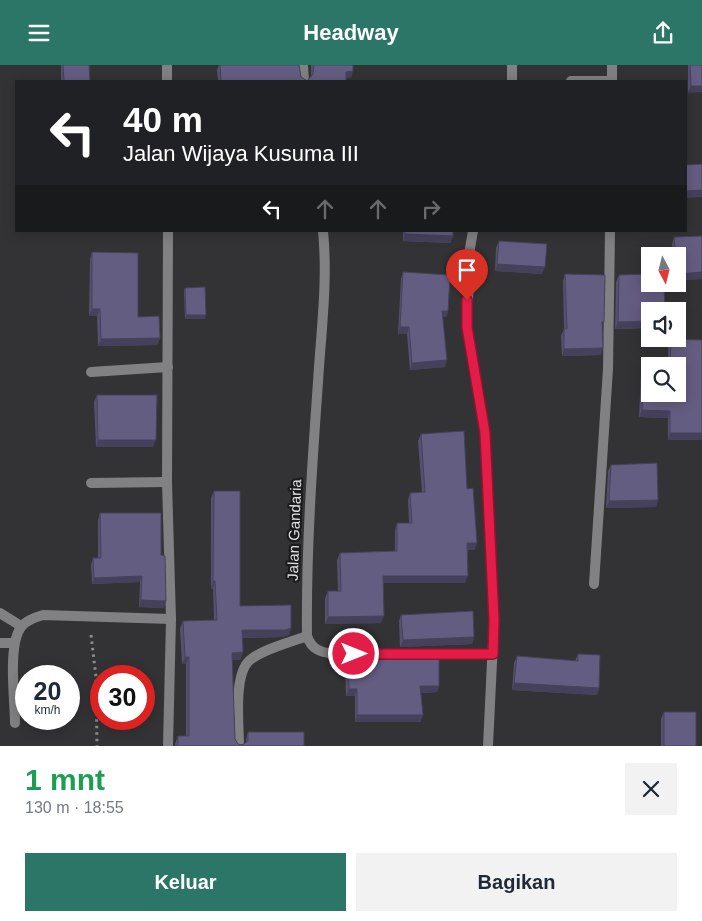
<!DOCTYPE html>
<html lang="id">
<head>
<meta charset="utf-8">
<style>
	:root { --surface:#fff; --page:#f2f2f3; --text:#1f2937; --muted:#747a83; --accent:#2c7668 }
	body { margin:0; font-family:Helvetica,sans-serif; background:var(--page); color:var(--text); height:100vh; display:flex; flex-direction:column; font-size:19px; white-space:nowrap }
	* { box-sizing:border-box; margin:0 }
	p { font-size:16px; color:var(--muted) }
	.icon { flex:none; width:28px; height:28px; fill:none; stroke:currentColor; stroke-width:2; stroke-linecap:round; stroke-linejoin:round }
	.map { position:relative; height:681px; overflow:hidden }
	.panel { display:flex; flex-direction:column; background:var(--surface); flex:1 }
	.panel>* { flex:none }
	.hud { position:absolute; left:15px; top:15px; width:672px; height:152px; border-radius:0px; box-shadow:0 2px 12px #0003; background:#202124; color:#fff; overflow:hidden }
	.needle { width:32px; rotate:173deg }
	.controls { position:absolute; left:641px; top:182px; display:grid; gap:10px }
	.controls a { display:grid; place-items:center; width:45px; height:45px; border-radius:0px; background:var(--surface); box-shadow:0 2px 12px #0003; font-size:25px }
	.speed { position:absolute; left:15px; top:600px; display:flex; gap:10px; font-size:25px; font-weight:700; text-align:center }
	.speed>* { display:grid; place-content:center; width:65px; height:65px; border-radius:50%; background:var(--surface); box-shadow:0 2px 12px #0003; line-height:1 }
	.speed small { font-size:12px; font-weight:400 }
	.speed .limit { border:8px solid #d22; background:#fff; color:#111 }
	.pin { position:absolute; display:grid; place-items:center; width:42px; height:42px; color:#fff; margin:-51px -21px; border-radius:50% 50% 50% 0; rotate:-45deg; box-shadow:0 0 5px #0007 }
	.pin .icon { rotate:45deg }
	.me { position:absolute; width:55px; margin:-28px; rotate:90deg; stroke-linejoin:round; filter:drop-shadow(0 0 4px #0008) }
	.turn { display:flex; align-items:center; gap:18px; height:105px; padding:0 25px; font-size:22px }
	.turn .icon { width:65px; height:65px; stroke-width:2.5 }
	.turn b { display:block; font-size:35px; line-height:42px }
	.lanes { display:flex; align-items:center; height:48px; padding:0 25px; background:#0003; justify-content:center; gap:25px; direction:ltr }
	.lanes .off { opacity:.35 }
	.round { display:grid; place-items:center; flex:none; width:52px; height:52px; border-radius:0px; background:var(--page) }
	.overview { display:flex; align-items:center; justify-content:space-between; height:85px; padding:0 25px }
	h1 { font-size:30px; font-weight:800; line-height:38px; color:#1e9e55 }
	.primary-button { display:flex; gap:10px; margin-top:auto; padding:10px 25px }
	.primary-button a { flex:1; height:58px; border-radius:0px; background:var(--accent); color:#fff; font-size:20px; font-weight:800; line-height:58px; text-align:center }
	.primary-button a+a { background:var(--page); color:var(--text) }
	header { display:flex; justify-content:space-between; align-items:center; height:65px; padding:0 25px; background:var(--accent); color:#fff; font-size:22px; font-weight:800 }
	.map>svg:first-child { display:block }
</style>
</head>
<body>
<header><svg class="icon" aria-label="menu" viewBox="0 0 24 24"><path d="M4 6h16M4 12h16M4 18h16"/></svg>Headway<svg class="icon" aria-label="share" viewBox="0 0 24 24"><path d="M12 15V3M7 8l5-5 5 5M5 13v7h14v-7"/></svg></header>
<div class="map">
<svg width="702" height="681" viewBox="0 0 702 681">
	<rect width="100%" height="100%" fill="#333335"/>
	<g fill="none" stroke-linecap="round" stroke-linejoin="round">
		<polyline stroke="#8c8c8e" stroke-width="3" stroke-dasharray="2.5 4" stroke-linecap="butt" points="91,570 96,612 97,681"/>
		<g stroke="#818183" stroke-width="10">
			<polyline points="167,0 167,16"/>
			<polyline points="303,0 304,16"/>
			<polyline points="512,16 512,0"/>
			<polyline points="571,16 612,16"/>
			<polyline points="612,16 612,0"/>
			<polyline points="168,166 167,417 171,554 168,681"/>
			<path d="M323,166C328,216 321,267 318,317C312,401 306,486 307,571C312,585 320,587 334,589H493"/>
			<polyline points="473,166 470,183 467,262 485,368 494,555 488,681"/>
			<polyline points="91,307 168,302"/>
			<polyline points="91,418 167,417"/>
			<polyline points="594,519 608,304 610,166"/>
			<polyline points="0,548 21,561"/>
			<polyline points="0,578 14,578"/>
			<path d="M15,658C15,635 7,578 22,561C27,555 36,552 43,550L171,554"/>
			<path d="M239,681C239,660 233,609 250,595C263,584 291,577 307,571"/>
		</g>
	</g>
	<g fill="#565070">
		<polygon points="61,0 89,0 90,16 61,16"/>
		<polygon points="219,0 299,0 301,12 307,16 311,12 311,0 353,0 351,13 346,13 346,16 218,16 217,5"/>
		<polygon points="688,0 702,0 688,28"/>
		<polygon points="403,166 453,166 453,171 450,178 403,176"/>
		<polygon points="674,172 702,214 678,215 678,191 673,191 672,179"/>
		<polygon points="499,176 542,209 495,206 496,183"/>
		<polygon points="92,187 138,252 160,273 157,280 98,281 97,251 89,251 90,194"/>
		<polygon points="403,207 448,246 446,252 443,252 445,302 410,305 407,269 398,269 401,214"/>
		<polygon points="565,209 601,290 562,291 561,271 564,264 563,216"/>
		<polygon points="619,210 650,246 650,263 615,264 616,217"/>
		<polygon points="185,223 205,254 185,254 184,226"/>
		<polygon points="671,274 702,375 668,375 668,353 639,352 641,309 644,302 650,329 678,301 668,301 668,281"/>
		<polygon points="97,330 153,382 96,382 94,337"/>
		<polygon points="421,369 467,424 477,478 474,485 468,485 465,518 383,518 381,558 325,559 325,533 328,526 338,526 337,495 340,488 395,486 395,465 397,458 409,458 408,435 410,428 422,427 418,376"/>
		<polygon points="611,400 658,435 656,442 606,443 608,406"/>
		<polygon points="214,426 240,541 291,563 289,570 282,572 242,573 243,587 240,595 232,595 235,674 238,679 242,680 246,678 246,674 248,667 304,681 175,681 175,679 178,671 186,671 186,599 182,599 180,563 183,556 214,555 213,524 211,524 211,433"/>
		<polygon points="100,448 161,490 164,543 139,542 140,517 92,519 91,500 93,493 98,493 98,455"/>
		<polygon points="401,550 474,572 472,579 400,582 399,556"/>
		<polygon points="404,589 439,621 437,627 421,628 423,650 420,657 355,657 355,631 346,631 345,601 348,594 403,592"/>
		<polygon points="578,589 599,623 597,630 512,625 514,598 517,591 575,596"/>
		<polygon points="664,647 696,681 661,681 661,654"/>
	</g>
	<g fill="#46415b">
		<polygon points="353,6 351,13 344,14 346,7"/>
		<polygon points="691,21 702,21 702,27 688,28"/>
		<polygon points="702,125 702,132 686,133 686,126"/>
		<polygon points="405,169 453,171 450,178 403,176"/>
		<polygon points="497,199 545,202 542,209 495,206"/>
		<polygon points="702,207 702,214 678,215 678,209"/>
		<polygon points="92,244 100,244 97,251 89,251"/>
		<polygon points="442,246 448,246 446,252 440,252"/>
		<polygon points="186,250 206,250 205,254 185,254"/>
		<polygon points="650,256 650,263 615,264 618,257"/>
		<polygon points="400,262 409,262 407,269 398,269"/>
		<polygon points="160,273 157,280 98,281 101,274"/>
		<polygon points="603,283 601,290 562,291 564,284"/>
		<polygon points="447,295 445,302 410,305 412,298"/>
		<polygon points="642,345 670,346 668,353 639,352"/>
		<polygon points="670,368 702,368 702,375 668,375"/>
		<polygon points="98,375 156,375 153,382 96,382"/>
		<polygon points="658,435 656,442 606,443 609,436"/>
		<polygon points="467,478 477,478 474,485 465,485"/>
		<polygon points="142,511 140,517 92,519 94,513"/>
		<polygon points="383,511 468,511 465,518 381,518"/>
		<polygon points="213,516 215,516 213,524 211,524"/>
		<polygon points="141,535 166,536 164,543 139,542"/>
		<polygon points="384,551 381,558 325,559 328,552"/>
		<polygon points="291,563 289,570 282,572 239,573 242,565"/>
		<polygon points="474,572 472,579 400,582 403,575"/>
		<polygon points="243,587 240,595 229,595 232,588"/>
		<polygon points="185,592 189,592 186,599 182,599"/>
		<polygon points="514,618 599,623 597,630 512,625"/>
		<polygon points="420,621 439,621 437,627 418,628"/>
		<polygon points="349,624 357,624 355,631 346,631"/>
		<polygon points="357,650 423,650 420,657 355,657"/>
	</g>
	<g fill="#645d82" stroke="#46415b">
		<polygon points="63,0 89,0 90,16 64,16"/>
		<polygon points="220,0 299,0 301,12 307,16 313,9 314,0 353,0 353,6 346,7 346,16 221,16"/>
		<polygon points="690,0 702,0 702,21 691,21"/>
		<polygon points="702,99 702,125 686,126 686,100"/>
		<polygon points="405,166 453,166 453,171 405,169"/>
		<polygon points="702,171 702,207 678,209 678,191 676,191 674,172"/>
		<polygon points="499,176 547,179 545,202 497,199"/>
		<polygon points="92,187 138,188 138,252 159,251 160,273 101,274 100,244 92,244"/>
		<polygon points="403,207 450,210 448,246 442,246 447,295 412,298 409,262 400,262"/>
		<polygon points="565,209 605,210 604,257 602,257 603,283 564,284 564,264 567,264"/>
		<polygon points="650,209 650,219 664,219 665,246 650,246 650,256 618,257 619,210"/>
		<polygon points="205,222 206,250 186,250 185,223"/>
		<polygon points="671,274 702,275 702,368 670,368 670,346 642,345 644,302 650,303 650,329 678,329 678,301 670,301"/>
		<polygon points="97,330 157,330 156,375 98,375"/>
		<polygon points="464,366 467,424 473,423 477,478 467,478 468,511 383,511 384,551 328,552 328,526 341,526 340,488 397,486 397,458 412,458 410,428 425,427 421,369"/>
		<polygon points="657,398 658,435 609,436 611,400"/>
		<polygon points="214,426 240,426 240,541 291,540 291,563 285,565 242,565 243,587 232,588 235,674 238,679 242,680 248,676 248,667 304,667 304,681 178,681 178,671 189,671 189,592 185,592 183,556 217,555 215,516 213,516"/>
		<polygon points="100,448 161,448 161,490 165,491 166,536 141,535 142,511 94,513 93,493 101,493"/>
		<polygon points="473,546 474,572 403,575 401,550"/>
		<polygon points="404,589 439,589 439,621 420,621 423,650 357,650 357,624 349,624 348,594 404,592"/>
		<polygon points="578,589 600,590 599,623 514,618 517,591 578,596"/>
		<rect x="664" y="647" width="32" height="34"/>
	</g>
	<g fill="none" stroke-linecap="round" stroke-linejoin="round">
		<g stroke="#92132f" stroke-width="12">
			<polyline id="route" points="354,589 493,589 494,555 485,368 467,262 467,235"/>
		</g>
		<use href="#route" stroke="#e11d48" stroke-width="9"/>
	</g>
	<g text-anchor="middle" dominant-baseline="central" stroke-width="4.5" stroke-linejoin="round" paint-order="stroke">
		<g font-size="15" fill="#e1e1e3" stroke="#1b1b1c">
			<text transform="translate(294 465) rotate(-88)">Jalan Gandaria</text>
		</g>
	</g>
</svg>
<div class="controls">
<a><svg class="needle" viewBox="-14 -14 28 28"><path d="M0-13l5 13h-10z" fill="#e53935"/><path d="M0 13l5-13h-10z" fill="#747a83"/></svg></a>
<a><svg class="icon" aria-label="sound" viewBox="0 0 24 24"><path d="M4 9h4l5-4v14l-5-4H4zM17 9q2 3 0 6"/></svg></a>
<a><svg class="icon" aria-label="search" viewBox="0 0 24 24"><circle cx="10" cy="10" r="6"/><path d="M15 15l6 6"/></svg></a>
</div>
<div class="speed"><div>20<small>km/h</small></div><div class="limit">30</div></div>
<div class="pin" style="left:467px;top:235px;background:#d93025"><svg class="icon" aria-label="arrive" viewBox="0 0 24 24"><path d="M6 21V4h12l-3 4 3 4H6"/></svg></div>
<svg class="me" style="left:354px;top:589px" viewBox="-20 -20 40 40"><circle r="17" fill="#e11d48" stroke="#fff" stroke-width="3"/><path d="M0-11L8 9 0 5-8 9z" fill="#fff"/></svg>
<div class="hud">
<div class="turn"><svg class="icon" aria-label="left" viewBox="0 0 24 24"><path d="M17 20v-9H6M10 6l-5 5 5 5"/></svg><div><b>40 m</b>Jalan Wijaya Kusuma III</div></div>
<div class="lanes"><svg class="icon" aria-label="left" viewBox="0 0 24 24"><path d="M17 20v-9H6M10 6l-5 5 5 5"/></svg><svg class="icon off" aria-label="ahead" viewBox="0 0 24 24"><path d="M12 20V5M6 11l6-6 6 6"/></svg><svg class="icon off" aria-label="ahead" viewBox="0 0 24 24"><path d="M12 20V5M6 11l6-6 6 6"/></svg><svg class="icon off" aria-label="right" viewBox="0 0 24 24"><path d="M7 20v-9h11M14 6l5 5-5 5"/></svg></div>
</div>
</div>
<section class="panel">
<div class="overview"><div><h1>1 mnt</h1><p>130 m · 18:55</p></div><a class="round"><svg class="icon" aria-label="close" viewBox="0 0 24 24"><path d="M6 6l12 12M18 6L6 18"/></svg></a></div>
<div class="primary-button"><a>Keluar</a><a>Bagikan</a></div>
</section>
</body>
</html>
